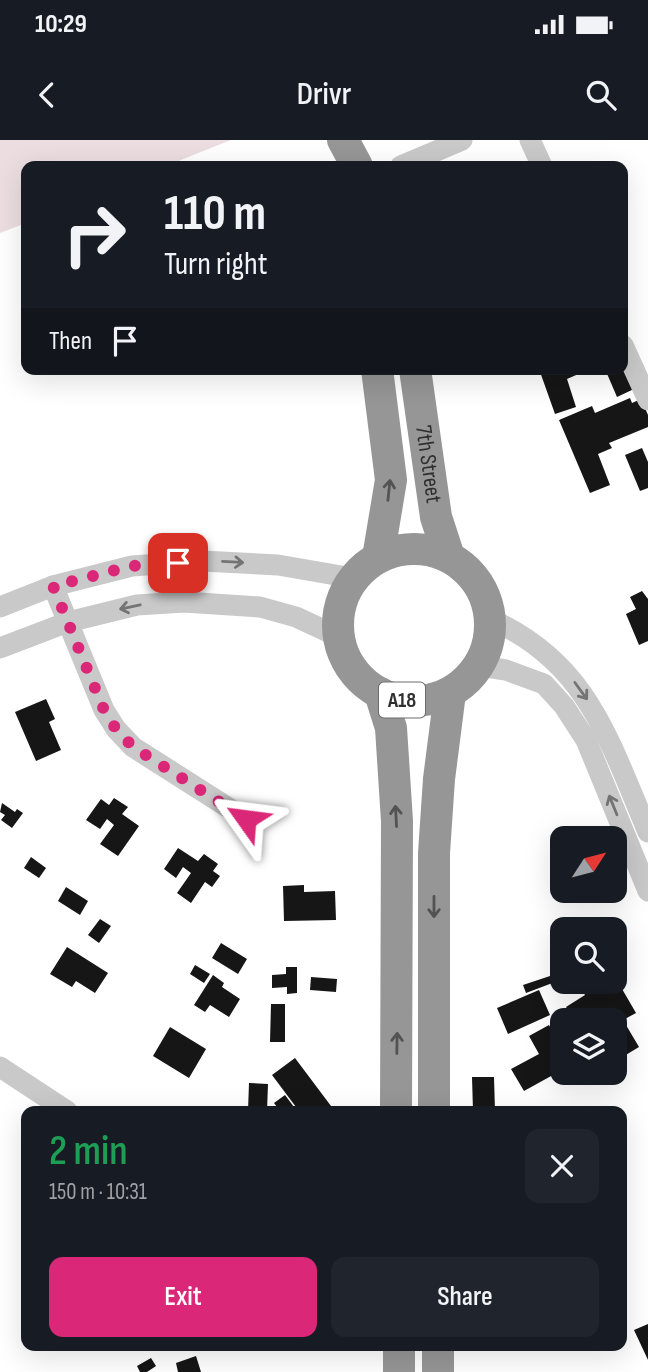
<!DOCTYPE html>
<html lang="en">
<head>
<meta charset="utf-8">
<style>
	:root { --surface:#171b24; --page:#20242c; --text:#f1f3f6; --muted:#9ea1a6; --accent:#db2777 }
	body { margin:0; font-family:"Sofia Sans Condensed",sans-serif; background:var(--page); color:var(--text); height:100vh; display:flex; flex-direction:column; font-size:26px; white-space:nowrap }
	* { box-sizing:border-box; margin:0 }
	p { font-size:23px; color:var(--muted) }
	.icon { flex:none; width:38px; height:38px; fill:none; stroke:currentColor; stroke-width:2; stroke-linecap:round; stroke-linejoin:round }
	.map { position:relative; flex:1; overflow:hidden }
	.details { position:absolute; left:21px; top:966px; width:606px; height:245px; display:flex; flex-direction:column; background:var(--surface); border-radius:14px; box-shadow:0 7px 28px #0002 }
	.details>* { flex:none }
	.top-card { position:absolute; left:21px; top:21px; width:607px; height:214px; border-radius:14px; box-shadow:0 7px 28px #0002; background:#171b24; color:var(--text); overflow:hidden }
	.needle { width:46px; rotate:54deg }
	.fabs { position:absolute; left:550px; top:686px; display:grid; gap:14px }
	.fabs a { display:grid; place-items:center; width:77px; height:77px; border-radius:14px; background:var(--surface); box-shadow:0 7px 28px #0002; font-size:35px }
	.pin { position:absolute; display:grid; place-items:center; width:60px; height:60px; color:#fff; margin:-30px; border-radius:14px; box-shadow:0 4px 10px #0006 }
	.me { position:absolute; width:77px; margin:-38px; rotate:301deg; stroke-linejoin:round; filter:drop-shadow(0 0 5px #0008) }
	.turn { display:flex; align-items:center; gap:24px; height:147px; padding:0 28px; font-size:32px }
	.turn .icon { width:91px; height:91px; stroke-width:2.5 }
	.turn b { display:block; font-size:49px; line-height:60px }
	.then { display:flex; align-items:center; height:66px; padding:0 28px; background:#0003; gap:14px; font-size:26px }
	.round { display:grid; place-items:center; flex:none; width:74px; height:74px; border-radius:14px; background:var(--page) }
	.overview { display:flex; align-items:center; justify-content:space-between; height:119px; padding:0 28px }
	h1 { font-size:42px; font-weight:600; line-height:52px; color:#1e9e55 }
	.primary-button { display:flex; gap:14px; margin-top:auto; padding:14px 28px }
	.primary-button a { flex:1; height:80px; border-radius:14px; background:var(--accent); color:#fff; font-size:28px; font-weight:600; line-height:80px; text-align:center }
	.primary-button a+a { background:var(--page); color:var(--text) }
	.status { display:flex; justify-content:space-between; align-items:center; height:49px; padding:0 35px; background:var(--surface); direction:ltr }
	.status svg { height:19px; fill:currentColor }
	header { display:flex; justify-content:space-between; align-items:center; height:91px; padding:0 28px; background:var(--surface); font-size:32px; font-weight:600 }
	.map>svg:first-child { display:block }
</style>
</head>
<body>
<div class="status"><b>10:29</b><svg viewBox="0 0 49 12"><path d="M0 12V9h3v3zM5 12V6h3v6zM10 12V3h3v9zM15 12V0h3v12zM26 1h20v11H26zM47 4h2v5h-2z"/></svg></div>
<header><svg class="icon" aria-label="back" viewBox="0 0 24 24"><path d="M15 5l-7 7 7 7"/></svg>Drivr<svg class="icon" aria-label="search" viewBox="0 0 24 24"><circle cx="10" cy="10" r="6"/><path d="M15 15l6 6"/></svg></header>
<div class="map">
<svg width="648" height="1232" viewBox="0 0 648 1232">
	<rect width="100%" height="100%" fill="#fff"/>
	<polygon fill="#ecdee0" points="0,0 231,0 166,26 26,26 26,83 0,93"/>
	<g fill="#161616">
		<polygon points="539,229 590,229 567,239 576,267 555,274"/>
		<polygon points="605,229 623,229 634,249 617,257"/>
		<polygon points="630,258 632,263 641,259 648,275 648,287 609,303 612,308 598,314 610,345 590,353 559,280 592,266 595,273"/>
		<polygon points="642,308 648,322 648,348 640,351 625,315"/>
		<polygon points="642,451 648,459 648,501 639,505 626,474 636,469 630,457"/>
		<polygon points="46,559 55,579 49,582 61,610 36,621 15,572"/>
		<polygon points="114,658 128,667 122,674 139,686 118,716 100,704 114,685 107,679 100,689 86,680 101,659 109,665"/>
		<polygon points="2,663 15,672 17,669 23,673 12,688 1,680 5,675 0,672"/>
		<polygon points="178,708 198,721 204,714 218,724 213,731 220,736 212,747 205,742 191,763 177,753 191,733 183,727 176,738 164,729"/>
		<polygon points="31,717 46,728 39,738 24,728"/>
		<polygon points="304,745 304,752 335,751 336,780 284,781 283,746"/>
		<polygon points="66,747 88,761 80,775 58,761"/>
		<polygon points="100,779 111,786 99,803 88,795"/>
		<polygon points="221,803 247,819 238,834 212,818"/>
		<polygon points="67,807 108,833 95,853 76,841 72,847 50,834"/>
		<polygon points="195,825 210,834 204,843 190,834"/>
		<polygon points="286,827 297,827 297,853 287,854 287,847 272,848 272,835 286,834"/>
		<polygon points="213,835 224,843 222,847 240,859 229,877 210,865 205,872 194,865"/>
		<polygon points="553,835 555,842 526,853 523,845"/>
		<polygon points="311,837 337,839 336,852 310,850"/>
		<polygon points="577,842 608,842 611,847 618,842 636,873 623,880 639,907 619,919 614,911 614,880 574,880 566,867 585,855"/>
		<polygon points="539,850 550,875 508,894 497,868"/>
		<polygon points="271,864 285,864 285,902 270,902"/>
		<polygon points="549,885 559,903 562,901 562,930 524,951 511,929 539,914 529,896"/>
		<polygon points="170,887 206,909 189,938 153,916"/>
		<polygon points="295,918 334,970 333,971 299,971 272,935"/>
		<polygon points="472,937 494,937 495,971 473,971"/>
		<polygon points="249,943 268,944 267,971 248,971"/>
		<polygon points="285,955 297,971 280,971 274,963"/>
		<polygon points="648,1184 648,1220 634,1190"/>
		<polygon points="196,1216 201,1232 178,1232 176,1223"/>
		<polygon points="151,1218 156,1226 147,1232 140,1232 137,1226"/>
	</g>
	<g fill="none" stroke-linecap="round" stroke-linejoin="round">
		<g stroke="#c9c9c9" stroke-width="21">
			<polyline points="530,0 542,26"/>
			<polyline points="401,26 462,0"/>
			<polyline points="623,205 648,260"/>
			<polyline points="53,446 104,570 116,589 133,607 246,679"/>
			<polyline points="0,467 53,446 132,426 202,421 278,425 353,438"/>
			<path d="M490,479C588,522 609,601 648,692"/>
			<polyline points="0,508 68,482 137,465 184,462 260,467 296,477 339,497"/>
			<polyline points="479,526 506,530 544,544 564,566 586,600 648,751"/>
			<polyline points="0,927 67,971"/>
		</g>
		<g stroke="#969696" stroke-width="32">
			<polyline points="343,0 357,26"/>
			<polyline points="377,229 391,340 378,418"/>
			<path id="s1" d="M415,229L436,377L449,417"/>
			<circle cx="414" cy="485" r="76"/>
			<polyline points="380,553 391,588 397,681 396,971"/>
			<polyline points="434,971 434,713 439,639 450,553"/>
			<polyline points="399,1206 399,1232"/>
			<polyline points="438,1206 438,1232"/>
		</g>
	</g>
	<defs><path id="oneway-shaft" d="M-6 0H5M1.5-3L5.5 0L1.5 3" fill="none" stroke-width="1.6" stroke-linecap="round" stroke-linejoin="round" transform="scale(1.75)"/></defs>
	<g stroke="#535353">
		<use href="#oneway-shaft" transform="translate(389 350) rotate(-84)"/>
		<use href="#oneway-shaft" transform="translate(396 676) rotate(-93)"/>
		<use href="#oneway-shaft" transform="translate(434 767) rotate(90)"/>
		<use href="#oneway-shaft" transform="translate(397 903) rotate(-89)"/>
	</g>
	<g stroke="#747474">
		<use href="#oneway-shaft" transform="translate(233 422) rotate(3)"/>
		<use href="#oneway-shaft" transform="translate(130 467) rotate(168)"/>
		<use href="#oneway-shaft" transform="translate(581 551) rotate(54)"/>
		<use href="#oneway-shaft" transform="translate(613 665) rotate(-112)"/>
	</g>
	<g fill="none" stroke-linecap="round" stroke-linejoin="round">
		<polyline stroke="#db2777" stroke-width="12" stroke-dasharray="0 21.6" points="178,423 132,426 53,446 104,570 116,589 133,607 246,679"/>
	</g>
	<g text-anchor="middle" dominant-baseline="central" stroke-width="7" stroke-linejoin="round" paint-order="stroke">
		<rect fill="#fff" stroke="#6d6d6d" stroke-width="2" x="379" y="542.5" width="46" height="35" rx="5"/>
		<g font-size="21" font-weight="bold" fill="#2f2f2f">
			<text x="402" y="560">A18</text>
		</g>
		<g font-size="23" fill="#2f2f2f" stroke="#fff">
			<text stroke="none"><textPath href="#s1" startOffset="96">7th Street</textPath></text>
		</g>
	</g>
</svg>
<div class="fabs">
<a><svg class="needle" viewBox="-14 -14 28 28"><path d="M0-13l5 13h-10z" fill="#e53935"/><path d="M0 13l5-13h-10z" fill="#9ea1a6"/></svg></a>
<a><svg class="icon" aria-label="search" viewBox="0 0 24 24"><circle cx="10" cy="10" r="6"/><path d="M15 15l6 6"/></svg></a>
<a><svg class="icon" aria-label="layers" viewBox="0 0 24 24"><path d="M12 4l9 5-9 5-9-5zM3 14l9 5 9-5"/></svg></a>
</div>
<div class="pin" style="left:178px;top:423px;background:#d93025"><svg class="icon" aria-label="arrive" viewBox="0 0 24 24"><path d="M6 21V4h12l-3 4 3 4H6"/></svg></div>
<svg class="me" style="left:246px;top:679px" viewBox="-20 -20 40 40"><path d="M0-17L14 15 0 8-14 15z" fill="#db2777" stroke="#fff" stroke-width="4"/></svg>
<div class="top-card">
<div class="turn"><svg class="icon" aria-label="right" viewBox="0 0 24 24"><path d="M7 20v-9h11M14 6l5 5-5 5"/></svg><div><b>110 m</b>Turn right</div></div>
<div class="then">Then<svg class="icon" aria-label="arrive" viewBox="0 0 24 24"><path d="M6 21V4h12l-3 4 3 4H6"/></svg></div>
</div>
<section class="details">
<div class="overview"><div><h1>2 min</h1><p>150 m · 10:31</p></div><a class="round"><svg class="icon" aria-label="close" viewBox="0 0 24 24"><path d="M6 6l12 12M18 6L6 18"/></svg></a></div>
<div class="primary-button"><a>Exit</a><a>Share</a></div>
</section>
</div>
</body>
</html>
